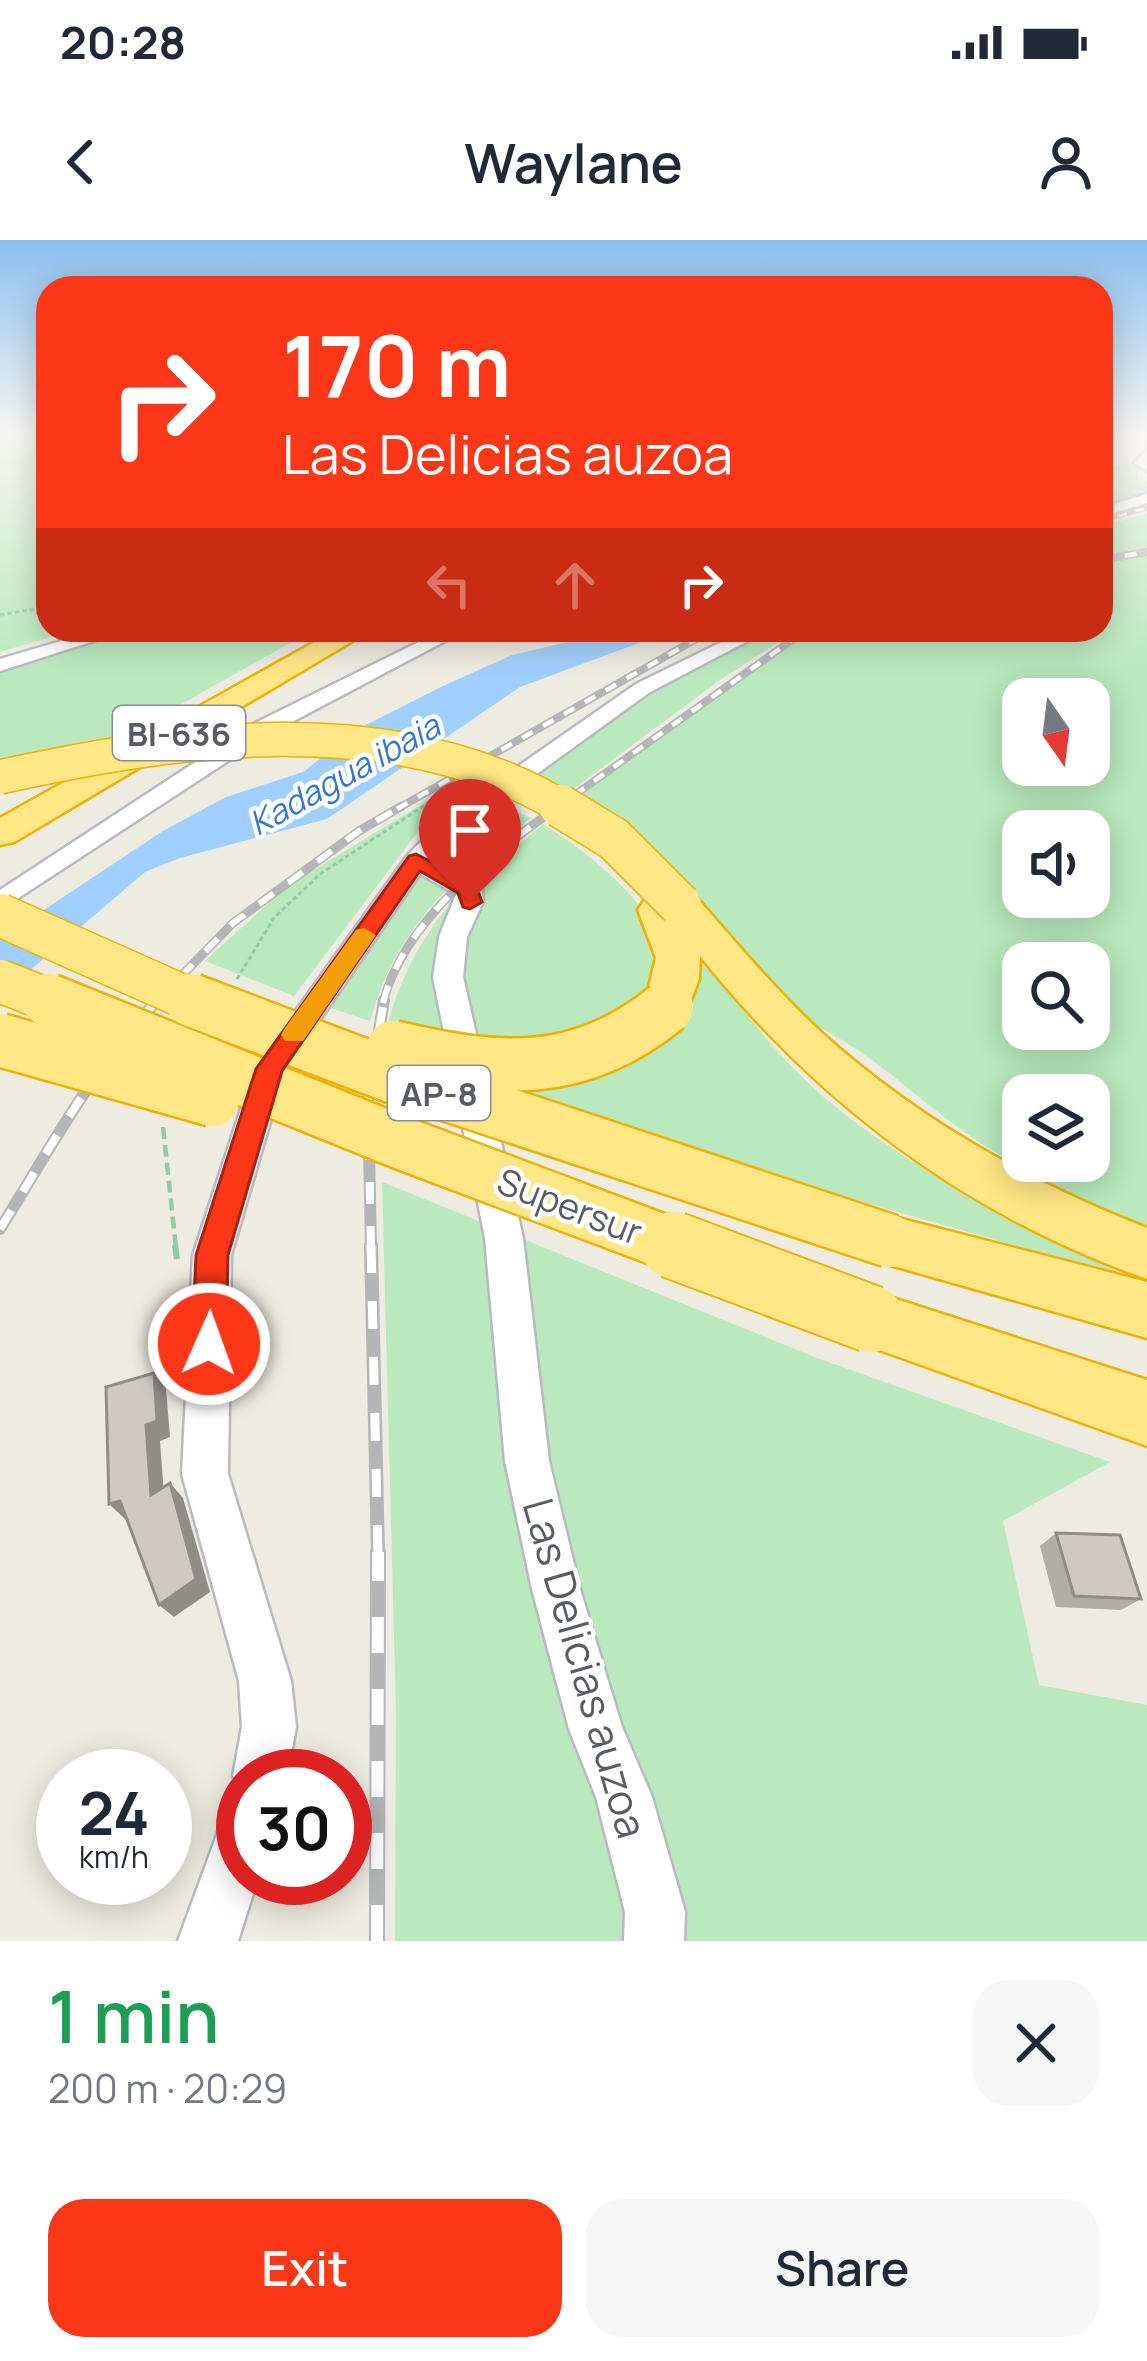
<!DOCTYPE html>
<html lang="en">
<head>
<meta charset="utf-8">
<style>
	:root { --surface:#fff; --page:#f6f6f7; --text:#1f2937; --muted:#747a83; --accent:#fc3718 }
	body { margin:0; font-family:Manrope,sans-serif; background:var(--page); color:var(--text); height:100vh; display:flex; flex-direction:column; font-size:45px; white-space:nowrap }
	* { box-sizing:border-box; margin:0 }
	p { font-size:39px; color:var(--muted) }
	.icon { flex:none; width:66px; height:66px; fill:none; stroke:currentColor; stroke-width:2; stroke-linecap:round; stroke-linejoin:round }
	.map { position:relative; height:1701px; overflow:hidden }
	.details { display:flex; flex-direction:column; background:var(--surface); flex:1 }
	.details>* { flex:none }
	.top-card { position:absolute; left:36px; top:36px; width:1077px; height:366px; border-radius:36px; box-shadow:0 6px 30px #0003; background:#fc3718; color:#fff; overflow:hidden }
	.needle { width:78px; rotate:166deg }
	.tools { position:absolute; left:1002px; top:438px; display:grid; gap:24px }
	.tools a { display:grid; place-items:center; width:108px; height:108px; border-radius:24px; background:var(--surface); box-shadow:0 6px 30px #0003; font-size:60px }
	.speed { position:absolute; left:36px; top:1509px; display:flex; gap:24px; font-size:60px; font-weight:700; text-align:center }
	.speed>* { display:grid; place-content:center; width:156px; height:156px; border-radius:50%; background:var(--surface); box-shadow:0 6px 30px #0003; line-height:1 }
	.speed small { font-size:30px; font-weight:400 }
	.speed .limit { border:18px solid #d22; background:#fff; color:#111 }
	.pin { position:absolute; display:grid; place-items:center; width:102px; height:102px; color:#fff; margin:-123px -51px; border-radius:50% 50% 50% 0; rotate:-45deg; box-shadow:0 0 12px #0007 }
	.pin .icon { rotate:45deg }
	.me { position:absolute; width:132px; margin:-66px; rotate:2deg; stroke-linejoin:round; filter:drop-shadow(0 0 9px #0008) }
	.turn { display:flex; align-items:center; gap:42px; height:252px; padding:0 48px; font-size:54px }
	.turn .icon { width:156px; height:156px; stroke-width:2.5 }
	.turn b { display:block; font-size:84px; line-height:102px }
	.lanes { display:flex; align-items:center; height:114px; padding:0 48px; background:#0003; justify-content:center; gap:60px; direction:ltr }
	.lanes .off { opacity:.35 }
	.round { display:grid; place-items:center; flex:none; width:126px; height:126px; border-radius:36px; background:var(--page) }
	.headline { display:flex; align-items:center; justify-content:space-between; height:204px; padding:0 48px }
	h1 { font-size:72px; font-weight:600; line-height:90px; color:#1e9e55 }
	.primary-button { display:flex; gap:24px; margin-top:auto; padding:24px 48px }
	.primary-button a { flex:1; height:138px; border-radius:36px; background:var(--accent); color:#fff; font-size:48px; font-weight:600; line-height:138px; text-align:center }
	.primary-button a+a { background:var(--page); color:var(--text) }
	.status { display:flex; justify-content:space-between; align-items:center; height:84px; padding:0 60px; background:var(--surface); direction:ltr }
	.status svg { height:33px; fill:currentColor }
	header { display:flex; justify-content:space-between; align-items:center; height:156px; padding:0 48px; background:var(--surface); font-size:54px; font-weight:600 }
	.map>svg:first-child { display:block }
</style>
</head>
<body>
<div class="status"><b>20:28</b><svg viewBox="0 0 49 12"><path d="M0 12V9h3v3zM5 12V6h3v6zM10 12V3h3v9zM15 12V0h3v12zM26 1h20v11H26zM47 4h2v5h-2z"/></svg></div>
<header><svg class="icon" aria-label="back" viewBox="0 0 24 24"><path d="M15 5l-7 7 7 7"/></svg>Waylane<svg class="icon" aria-label="person" viewBox="0 0 24 24"><circle cx="12" cy="8" r="4"/><path d="M4 21q1-7 8-7t8 7"/></svg></header>
<div class="map">
<svg width="1147" height="1701" viewBox="0 0 1147 1701">
	<rect width="100%" height="100%" fill="#eeebe0"/>
	<g fill="#b9e9bc" fill-rule="evenodd">
		<polygon points="0,194 48,194 48,390 75,390 0,412"/>
		<polygon points="1126,223 1143,228 1137,232 1138,239 1147,241 1147,252 1101,268 1101,232"/>
		<polygon points="1147,274 1147,309 1101,316 1101,286"/>
		<path d="M1147,314V988C1089,963 1028,935 975,899C917,861 866,804 801,780L576,558L811,390H1101V321ZM1023,459H1089V525H1023ZM1023,591H1089V657H1023ZM1023,723H1089V789H1023ZM1023,855H1089V921H1023Z"/>
		<polygon points="134,390 313,390 123,497 0,530 0,429"/>
		<polygon points="773,390 797,390 720,440 565,555 530,537 627,468 691,430"/>
		<polygon points="455,544 472,551 419,590 294,756 205,721 286,647"/>
		<path d="M495,561L531,578C453,640 399,682 370,781L331,768C372,693 427,614 495,561Z"/>
		<path d="M543,584C582,609 655,662 662,713C664,726 656,747 654,760L539,812L388,784C404,724 435,673 483,632C502,614 524,603 543,584Z"/>
		<path d="M671,670C709,724 748,782 795,830C888,924 1015,976 1129,1038L677,909L490,844L646,808Z"/>
		<polygon points="382,942 817,1118 1110,1222 1003,1281 1039,1445 1147,1465 1147,1701 395,1701 396,1471"/>
	</g>
	<polygon fill="#9ecfff" points="591,390 674,390 520,447 327,579 180,618 145,632 0,756 0,699 163,591 226,557 303,532 358,489 443,446 512,415 568,402"/>
	<g fill="none" stroke-linecap="round" stroke-linejoin="round">
		<g stroke="#b8bac1" stroke-width="5">
			<g id="minor">
				<polygon points="1147,210 1147,230 1134,223"/>
				<polygon points="1147,254 1147,263 1101,277 1101,268"/>
				<polygon points="99,390 128,390 0,431 0,419"/>
				<polygon points="443,390 466,390 271,493 0,670 0,650 255,483"/>
				<polygon points="746,390 769,390 650,452 462,588 432,619 482,650 483,662 467,697 463,737 523,998 549,1221 580,1349 622,1487 652,1557 685,1672 684,1701 624,1701 625,1672 596,1557 569,1489 532,1349 505,1221 485,998 433,737 439,697 456,654 420,634 285,831 231,1015 228,1234 291,1441 296,1487 287,1536 243,1536 243,1556 233,1536 242,1487 239,1441 182,1234 193,1015 254,829 407,616 444,578 636,444"/>
				<polygon points="243,1570 243,1638 258,1638 238,1701 178,1701 223,1578"/>
			</g>
		</g>
		<g stroke="#edb100" stroke-width="5">
			<g id="highway">
				<polygon points="336,390 371,390 14,602 0,605 0,578"/>
				<path d="M680,652L695,656C741,708 786,763 840,809C930,886 1037,945 1147,988V1039C966,975 820,865 700,716L699,739L684,778L667,783L650,778L644,767L656,718L638,670L644,661Z"/>
				<polygon points="890,976 1147,1042 1147,1098 869,1019 861,1001 869,983"/>
				<polygon points="871,1051 1147,1140 1147,1206 849,1099 840,1079 849,1059"/>
			</g>
		</g>
		<g stroke="#91caa4" stroke-width="3" stroke-dasharray="4.5 3" stroke-linecap="butt">
			<polyline points="0,375 48,367"/>
			<polyline points="237,739 274,678 320,634 448,550"/>
		</g>
		<polyline stroke="#91caa4" stroke-width="4.5" stroke-dasharray="12 6" stroke-linecap="butt" points="163,887 176,1008"/>
		<polyline stroke="#91caa4" stroke-width="6" stroke-dasharray="15 8" stroke-linecap="butt" points="175,1005 177,1019"/>
		<use href="#minor" fill="#fff" fill-rule="evenodd"/>
		<use href="#highway" fill="#ffe785" fill-rule="evenodd"/>
		<g stroke="#b4b5b6" stroke-width="4.5">
			<polyline id="rail-far5" points="1101,281 1147,268"/>
		</g>
		<g stroke="#b4b5b6" stroke-width="8">
			<g id="rail-far4">
				<polyline points="1101,320 1147,312"/>
				<polyline points="397,569 712,390"/>
				<polyline points="555,569 806,390"/>
			</g>
		</g>
		<g stroke="#b4b5b6" stroke-width="9">
			<g id="rail-far3">
				<polyline points="155,763 233,683 359,591 402,566"/>
				<path d="M383,763C404,679 492,614 559,566"/>
			</g>
		</g>
		<g stroke="#b4b5b6" stroke-width="12">
			<g id="rail-far2">
				<path d="M0,989C48,912 94,826 158,760"/>
				<polyline points="371,1008 368,859 384,760"/>
			</g>
		</g>
		<g stroke="#b4b5b6" stroke-width="14">
			<polyline id="rail-far1" points="371,1005 378,1315"/>
		</g>
		<g stroke="#b4b5b6" stroke-width="16">
			<polyline id="rail" points="377,1701 378,1312"/>
		</g>
		<use href="#rail-far5" stroke="#fff" stroke-width="3" stroke-dasharray="9" stroke-linecap="butt"/>
		<use href="#rail-far4" stroke="#fff" stroke-width="4.5" stroke-dasharray="12" stroke-linecap="butt"/>
		<use href="#rail-far3" stroke="#fff" stroke-width="6" stroke-dasharray="18" stroke-linecap="butt"/>
		<use href="#rail-far2" stroke="#fff" stroke-width="8" stroke-dasharray="22" stroke-linecap="butt"/>
		<use href="#rail-far1" stroke="#fff" stroke-width="9" stroke-dasharray="28" stroke-linecap="butt"/>
		<use href="#rail" stroke="#fff" stroke-width="12" stroke-dasharray="36" stroke-linecap="butt"/>
		<g stroke="#edb100" stroke-width="36" stroke-linecap="butt">
			<path id="highway-bridge-far3" d="M0,537C182,497 398,466 565,569"/>
		</g>
		<g stroke="#edb100" stroke-width="45" stroke-linecap="butt">
			<g id="highway-bridge-far2">
				<polyline points="560,566 614,599 680,665"/>
				<polyline points="0,675 198,763"/>
				<polyline points="0,741 56,763"/>
			</g>
		</g>
		<g stroke="#edb100" stroke-width="57" stroke-linecap="butt">
			<g id="highway-bridge-far1">
				<polyline points="48,760 402,903 681,1008"/>
				<polyline points="191,760 394,837 890,1001"/>
				<polyline points="0,800 213,860"/>
				<path d="M393,807C498,832 580,839 667,767"/>
			</g>
		</g>
		<g stroke="#edb100" stroke-width="70" stroke-linecap="butt">
			<polyline id="highway-bridge" points="673,1005 871,1079"/>
		</g>
		<use href="#highway-bridge-far3" stroke="#ffe785" stroke-width="33"/>
		<use href="#highway-bridge-far2" stroke="#ffe785" stroke-width="42"/>
		<use href="#highway-bridge-far1" stroke="#ffe785" stroke-width="52"/>
		<use href="#highway-bridge" stroke="#ffe785" stroke-width="66"/>
	</g>
	<polygon fill="#b1aea6" points="1056,1293 1141,1359 1121,1370 1056,1367 1040,1306"/>
	<g fill="#908d87">
		<polygon points="154,1133 166,1149 170,1197 160,1201 165,1269 151,1255 146,1185"/>
		<polygon points="170,1243 183,1258 210,1352 174,1377 159,1365"/>
		<polygon points="120,1261 135,1275 125,1279 109,1264"/>
	</g>
	<g fill="#cecac1" stroke="#908d87" stroke-width="3">
		<polygon points="154,1133 157,1181 146,1185 151,1255 170,1243 196,1339 159,1365 120,1261 109,1264 106,1147"/>
		<polygon points="1056,1293 1120,1295 1141,1359 1074,1356"/>
	</g>
	<linearGradient id="sky" x2="0" y2="1"><stop stop-color="#8abff1"/><stop offset="0.45" stop-color="#f7f6f1"/><stop offset="1" stop-color="#f7f6f1" stop-opacity="0"/></linearGradient>
	<rect width="1147" height="432" fill="url(#sky)"/>
	<polygon fill="#fc3718" stroke="#a42410" stroke-width="3" points="416,614 476,645 482,662 470,669 463,667 458,653 420,631 282,831 228,1015 226,1104 221,1115 209,1120 197,1115 192,1104 196,1015 256,829 409,616"/>
	<polygon fill="#f59e0b" points="364,688 376,695 303,801 285,801 281,795 285,788 356,690"/>
	<g text-anchor="middle" dominant-baseline="central" stroke-width="9" stroke-linejoin="round" paint-order="stroke">
		<g fill="#fff" stroke="#8b8d92" stroke-width="3">
			<rect x="113" y="466" width="132" height="54" rx="9"/>
			<rect x="388" y="826" width="102" height="54" rx="9"/>
		</g>
		<g font-size="33" font-weight="bold" fill="#595c63">
			<text x="179" y="493">BI-636</text>
			<text x="439" y="853">AP-8</text>
		</g>
		<g font-size="33" font-style="italic" fill="#3576cf" stroke="#fff">
			<text transform="translate(344 534) rotate(-29)">Kadagua ibaia</text>
		</g>
		<g font-size="36" fill="#595c63" stroke="#fff">
			<text transform="translate(570 966) rotate(21)">Supersur</text>
		</g>
		<g font-size="42" fill="#595c63" stroke="#fff">
			<text transform="translate(586 1428) rotate(74)">Las Delicias auzoa</text>
		</g>
	</g>
</svg>
<div class="tools">
<a><svg class="needle" viewBox="-14 -14 28 28"><path d="M0-13l5 13h-10z" fill="#e53935"/><path d="M0 13l5-13h-10z" fill="#747a83"/></svg></a>
<a><svg class="icon" aria-label="sound" viewBox="0 0 24 24"><path d="M4 9h4l5-4v14l-5-4H4zM17 9q2 3 0 6"/></svg></a>
<a><svg class="icon" aria-label="search" viewBox="0 0 24 24"><circle cx="10" cy="10" r="6"/><path d="M15 15l6 6"/></svg></a>
<a><svg class="icon" aria-label="layers" viewBox="0 0 24 24"><path d="M12 4l9 5-9 5-9-5zM3 14l9 5 9-5"/></svg></a>
</div>
<div class="speed"><div>24<small>km/h</small></div><div class="limit">30</div></div>
<div class="pin" style="left:470px;top:662px;background:#d93025"><svg class="icon" aria-label="arrive" viewBox="0 0 24 24"><path d="M6 21V4h12l-3 4 3 4H6"/></svg></div>
<svg class="me" style="left:209px;top:1104px" viewBox="-20 -20 40 40"><circle r="17" fill="#fc3718" stroke="#fff" stroke-width="3"/><path d="M0-11L8 9 0 5-8 9z" fill="#fff"/></svg>
<div class="top-card">
<div class="turn"><svg class="icon" aria-label="right" viewBox="0 0 24 24"><path d="M7 20v-9h11M14 6l5 5-5 5"/></svg><div><b>170 m</b>Las Delicias auzoa</div></div>
<div class="lanes"><svg class="icon off" aria-label="left" viewBox="0 0 24 24"><path d="M17 20v-9H6M10 6l-5 5 5 5"/></svg><svg class="icon off" aria-label="ahead" viewBox="0 0 24 24"><path d="M12 20V5M6 11l6-6 6 6"/></svg><svg class="icon" aria-label="right" viewBox="0 0 24 24"><path d="M7 20v-9h11M14 6l5 5-5 5"/></svg></div>
</div>
</div>
<section class="details">
<div class="headline"><div><h1>1 min</h1><p>200 m · 20:29</p></div><a class="round"><svg class="icon" aria-label="close" viewBox="0 0 24 24"><path d="M6 6l12 12M18 6L6 18"/></svg></a></div>
<div class="primary-button"><a>Exit</a><a>Share</a></div>
</section>
</body>
</html>
